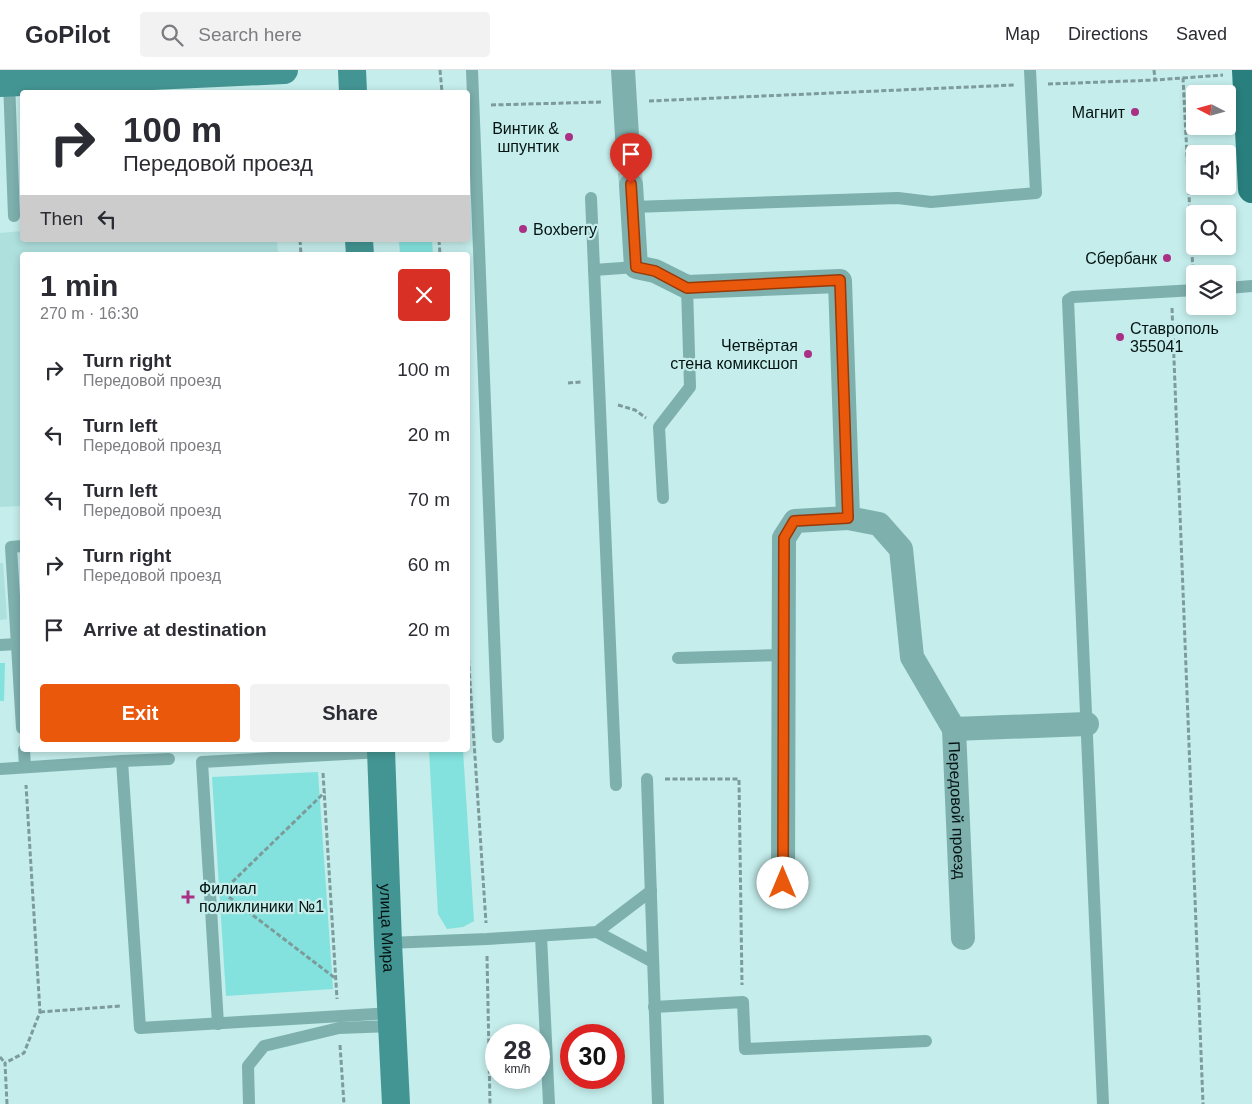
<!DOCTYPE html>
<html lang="en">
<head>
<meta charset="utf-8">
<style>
	:root { --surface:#fff; --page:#f2f2f3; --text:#2b2b33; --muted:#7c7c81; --line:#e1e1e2; --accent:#ea580c }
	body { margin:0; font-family:Helvetica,sans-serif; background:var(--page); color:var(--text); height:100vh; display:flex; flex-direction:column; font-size:19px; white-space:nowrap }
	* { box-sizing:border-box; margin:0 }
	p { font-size:16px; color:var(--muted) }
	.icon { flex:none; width:28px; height:28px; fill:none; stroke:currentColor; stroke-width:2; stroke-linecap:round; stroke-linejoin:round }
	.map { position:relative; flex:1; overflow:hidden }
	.panel { position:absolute; left:20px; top:182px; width:450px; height:500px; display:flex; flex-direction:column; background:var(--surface); border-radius:5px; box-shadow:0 2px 8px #0003 }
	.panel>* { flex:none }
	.guide { position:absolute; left:20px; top:20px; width:450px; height:152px; border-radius:5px; box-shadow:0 2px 8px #0003; background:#fff; color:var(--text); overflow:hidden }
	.needle { width:32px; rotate:276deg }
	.controls { position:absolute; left:1186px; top:15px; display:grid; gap:10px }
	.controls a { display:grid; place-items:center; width:50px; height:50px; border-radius:5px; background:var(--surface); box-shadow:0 2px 8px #0003; font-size:25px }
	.speed { position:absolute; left:485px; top:954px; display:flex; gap:10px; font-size:25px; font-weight:700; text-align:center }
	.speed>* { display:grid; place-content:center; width:65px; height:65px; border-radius:50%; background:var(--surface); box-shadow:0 2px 8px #0003; line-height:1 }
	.speed small { font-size:12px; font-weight:400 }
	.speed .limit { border:8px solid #d22; background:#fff; color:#111 }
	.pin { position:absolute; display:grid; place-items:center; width:42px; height:42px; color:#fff; margin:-51px -21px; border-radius:50% 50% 50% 0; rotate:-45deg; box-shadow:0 0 5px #0007 }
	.pin .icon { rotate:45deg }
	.me { position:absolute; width:55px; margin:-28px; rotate:0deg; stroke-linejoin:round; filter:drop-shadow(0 0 4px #0008) }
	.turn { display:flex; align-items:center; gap:18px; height:105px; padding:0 20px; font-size:22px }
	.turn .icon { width:65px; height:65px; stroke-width:2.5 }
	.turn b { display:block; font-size:35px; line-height:42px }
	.then { display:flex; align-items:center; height:48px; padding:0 20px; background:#0003; gap:10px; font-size:19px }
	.round { display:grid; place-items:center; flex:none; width:52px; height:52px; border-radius:5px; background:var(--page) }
	.overview { display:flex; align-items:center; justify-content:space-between; height:85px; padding:0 20px }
	h1 { font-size:30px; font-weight:700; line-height:38px }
	.cta { display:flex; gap:10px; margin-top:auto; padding:10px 20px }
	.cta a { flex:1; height:58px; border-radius:5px; background:var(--accent); color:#fff; font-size:20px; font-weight:700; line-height:58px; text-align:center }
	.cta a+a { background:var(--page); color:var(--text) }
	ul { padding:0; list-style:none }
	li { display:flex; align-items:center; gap:15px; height:65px; padding:0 20px }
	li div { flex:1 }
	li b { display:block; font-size:19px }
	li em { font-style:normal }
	header { display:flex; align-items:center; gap:30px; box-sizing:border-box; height:70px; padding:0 25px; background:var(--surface); border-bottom:1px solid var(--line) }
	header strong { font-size:24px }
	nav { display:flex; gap:28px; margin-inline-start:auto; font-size:18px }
	.search { width:350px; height:45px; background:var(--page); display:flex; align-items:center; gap:12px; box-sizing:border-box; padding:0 18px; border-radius:5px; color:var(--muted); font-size:19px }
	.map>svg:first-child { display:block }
</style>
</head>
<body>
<header>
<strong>GoPilot</strong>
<div class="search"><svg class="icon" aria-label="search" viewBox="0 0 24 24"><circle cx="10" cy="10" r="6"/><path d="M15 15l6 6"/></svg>Search here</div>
<nav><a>Map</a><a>Directions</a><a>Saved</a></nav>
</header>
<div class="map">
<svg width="1252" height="1034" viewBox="0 0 1252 1034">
	<rect width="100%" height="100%" fill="#c4edeb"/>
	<g fill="#aee0de">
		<polygon points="22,161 22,170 277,170 278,185 22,185 22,436 0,437 0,163"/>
		<polygon points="0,493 3,493 7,549 0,550"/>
	</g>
	<g fill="#83e2de">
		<polygon points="399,170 432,170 433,185 400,185"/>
		<polygon points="0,593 5,593 4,631 0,631"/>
		<polygon points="429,680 463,680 474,851 463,857 447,859 438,844"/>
		<polygon points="318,702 333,919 226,926 212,707"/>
	</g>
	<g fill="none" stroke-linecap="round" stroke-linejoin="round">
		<polyline stroke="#a7ccca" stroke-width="24" stroke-dasharray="24 12" stroke-linecap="butt" points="627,66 631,115"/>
		<g stroke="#7c9b9a" stroke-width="3" stroke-dasharray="5 2.5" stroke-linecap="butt">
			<polyline points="440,0 442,22"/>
			<polyline points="1154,0 1155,10 1183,8 1193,202"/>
			<polyline points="1183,8 1223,5"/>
			<polyline points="1048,14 1155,10"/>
			<polyline points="649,31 1014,15"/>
			<polyline points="491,35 602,32"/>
			<polyline points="300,170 301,185"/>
			<polyline points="439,170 440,185"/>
			<polyline points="1172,238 1203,1034"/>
			<polyline points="568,313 581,312"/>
			<polyline points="618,335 635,340 646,348"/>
			<polyline points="468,581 486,853"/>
			<polyline points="323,703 337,929"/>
			<polyline points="665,709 739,709 742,915"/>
			<polyline points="227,817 325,722"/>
			<polyline points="229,827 335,908"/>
			<polyline points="487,886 490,1034"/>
			<polyline points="40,942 120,936"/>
			<polyline points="340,975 344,1034"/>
			<polyline points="0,987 5,993"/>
			<polyline points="7,1034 5,993 24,983 40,942 26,715"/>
		</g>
		<g stroke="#7eb0ae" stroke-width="12">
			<polyline points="472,0 498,667"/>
			<polyline points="9,11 14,146"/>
			<polyline points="591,128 616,715"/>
			<polyline points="633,137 898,128 931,132 1036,123 1030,0"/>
			<polyline points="594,200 636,197"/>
			<polyline points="1228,218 1252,216"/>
			<polyline points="663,428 659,357 690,317 687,217"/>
			<polyline points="22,476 11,477 22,658"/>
			<polyline points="0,575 17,574"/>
			<polyline points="678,588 783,585"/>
			<polyline points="24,680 25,697"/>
			<polyline points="122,691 140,958 392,943"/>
			<polyline points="0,699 122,691 169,689"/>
			<polyline points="647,709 658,1034"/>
			<polyline points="597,862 653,892"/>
			<polyline points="541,866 549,1034"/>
			<polyline points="388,873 487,869 597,862 651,821"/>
			<polyline points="654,937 743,932 745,979 926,971"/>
			<polyline points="218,954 202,692 381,682"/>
			<polyline points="249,1034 248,996 264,976 339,958 392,956"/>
			<polyline points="1103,1034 1068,230 1073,227 1195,220"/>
		</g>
		<g stroke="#7eb0ae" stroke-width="24">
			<polyline points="623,0 627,66"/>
			<polyline points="631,115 636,197 655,201 687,217 840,211 848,448 795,451 784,468 783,813"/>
			<path id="s1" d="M848,448L879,454L901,479L912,587L954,659L963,868"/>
			<polyline points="954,659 1087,654"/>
		</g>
		<g stroke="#439593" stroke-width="28">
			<polyline points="352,0 353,22"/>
			<polyline points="0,13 284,0"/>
			<polyline points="359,170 360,185"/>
			<path id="s2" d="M381,680L388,873L396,1034"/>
		</g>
		<polyline stroke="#297f7d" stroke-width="28" points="1246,0 1252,119"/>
	</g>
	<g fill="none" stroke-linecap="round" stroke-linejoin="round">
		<g stroke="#983908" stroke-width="12">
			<polyline id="route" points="631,114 636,197 655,201 687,218 840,210 848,448 794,451 784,468 783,813"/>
		</g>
		<use href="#route" stroke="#ea580c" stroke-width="9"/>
	</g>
	<g fill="#a93084" stroke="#c4edeb" stroke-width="2">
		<circle cx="1135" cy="42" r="5"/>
		<circle cx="569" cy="67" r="5"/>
		<circle cx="523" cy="159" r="5"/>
		<circle cx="1167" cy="188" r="5"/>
		<circle cx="1120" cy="267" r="5"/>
		<circle cx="808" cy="284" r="5"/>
		<path d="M185.5 819.5h5v5h5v5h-5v5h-5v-5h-5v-5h5z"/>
	</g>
	<g text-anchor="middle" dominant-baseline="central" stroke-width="4.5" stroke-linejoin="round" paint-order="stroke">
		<g font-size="16" fill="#041312" stroke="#c4edeb" text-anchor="end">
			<text x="1125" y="42">Магнит</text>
			<text x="559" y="58">Винтик &amp;<tspan x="559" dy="18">шпунтик</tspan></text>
			<text x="533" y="159" text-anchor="start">Boxberry</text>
			<text x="1157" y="188">Сбербанк</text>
			<text x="1130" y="258" text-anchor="start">Ставрополь<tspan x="1130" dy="18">355041</tspan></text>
			<text x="798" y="275">Четвёртая<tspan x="798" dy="18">стена комиксшоп</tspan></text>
			<text x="199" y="818" text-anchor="start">Филиал<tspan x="199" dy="18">поликлиники №1</tspan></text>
		</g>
		<g font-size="16" fill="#041312" stroke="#c4edeb">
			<text stroke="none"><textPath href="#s1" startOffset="338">Передовой проезд</textPath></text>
			<text stroke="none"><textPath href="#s2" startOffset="178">улица Мира</textPath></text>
		</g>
	</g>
</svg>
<div class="controls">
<a><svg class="needle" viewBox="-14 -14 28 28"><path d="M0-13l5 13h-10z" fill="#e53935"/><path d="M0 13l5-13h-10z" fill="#7c7c81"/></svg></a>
<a><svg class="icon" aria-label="sound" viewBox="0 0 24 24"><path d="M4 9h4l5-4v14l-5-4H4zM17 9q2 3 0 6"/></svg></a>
<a><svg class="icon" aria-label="search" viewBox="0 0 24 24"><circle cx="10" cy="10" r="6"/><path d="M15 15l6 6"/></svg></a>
<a><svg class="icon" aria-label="layers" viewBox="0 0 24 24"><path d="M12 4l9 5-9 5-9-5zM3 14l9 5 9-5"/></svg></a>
</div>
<div class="speed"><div>28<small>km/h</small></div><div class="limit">30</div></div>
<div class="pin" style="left:631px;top:114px;background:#d93025"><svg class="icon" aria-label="arrive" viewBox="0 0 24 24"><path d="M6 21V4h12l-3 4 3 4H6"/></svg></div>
<svg class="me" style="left:783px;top:813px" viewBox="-20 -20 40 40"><circle r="19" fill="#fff"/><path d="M0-13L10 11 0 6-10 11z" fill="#ea580c"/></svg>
<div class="guide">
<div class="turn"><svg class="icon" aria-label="right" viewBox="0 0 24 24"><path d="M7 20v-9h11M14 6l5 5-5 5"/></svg><div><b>100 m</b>Передовой проезд</div></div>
<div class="then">Then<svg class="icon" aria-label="left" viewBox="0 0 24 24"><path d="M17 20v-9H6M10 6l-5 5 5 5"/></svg></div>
</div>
<section class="panel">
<div class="overview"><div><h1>1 min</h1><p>270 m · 16:30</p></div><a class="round" style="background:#d93025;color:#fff"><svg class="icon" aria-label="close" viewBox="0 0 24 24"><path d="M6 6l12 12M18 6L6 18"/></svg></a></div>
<ul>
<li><svg class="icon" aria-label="right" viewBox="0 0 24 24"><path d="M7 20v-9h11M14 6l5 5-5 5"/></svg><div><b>Turn right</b><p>Передовой проезд</p></div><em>100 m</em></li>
<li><svg class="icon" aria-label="left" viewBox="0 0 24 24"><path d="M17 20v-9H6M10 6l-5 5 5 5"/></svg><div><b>Turn left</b><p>Передовой проезд</p></div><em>20 m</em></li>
<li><svg class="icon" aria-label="left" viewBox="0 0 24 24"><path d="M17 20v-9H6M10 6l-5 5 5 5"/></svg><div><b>Turn left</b><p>Передовой проезд</p></div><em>70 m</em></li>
<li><svg class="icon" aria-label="right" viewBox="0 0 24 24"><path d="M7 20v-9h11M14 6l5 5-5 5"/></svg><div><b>Turn right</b><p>Передовой проезд</p></div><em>60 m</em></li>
<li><svg class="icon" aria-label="arrive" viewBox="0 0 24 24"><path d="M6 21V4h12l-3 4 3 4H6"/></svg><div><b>Arrive at destination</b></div><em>20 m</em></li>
</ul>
<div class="cta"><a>Exit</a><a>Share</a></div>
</section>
</div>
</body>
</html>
